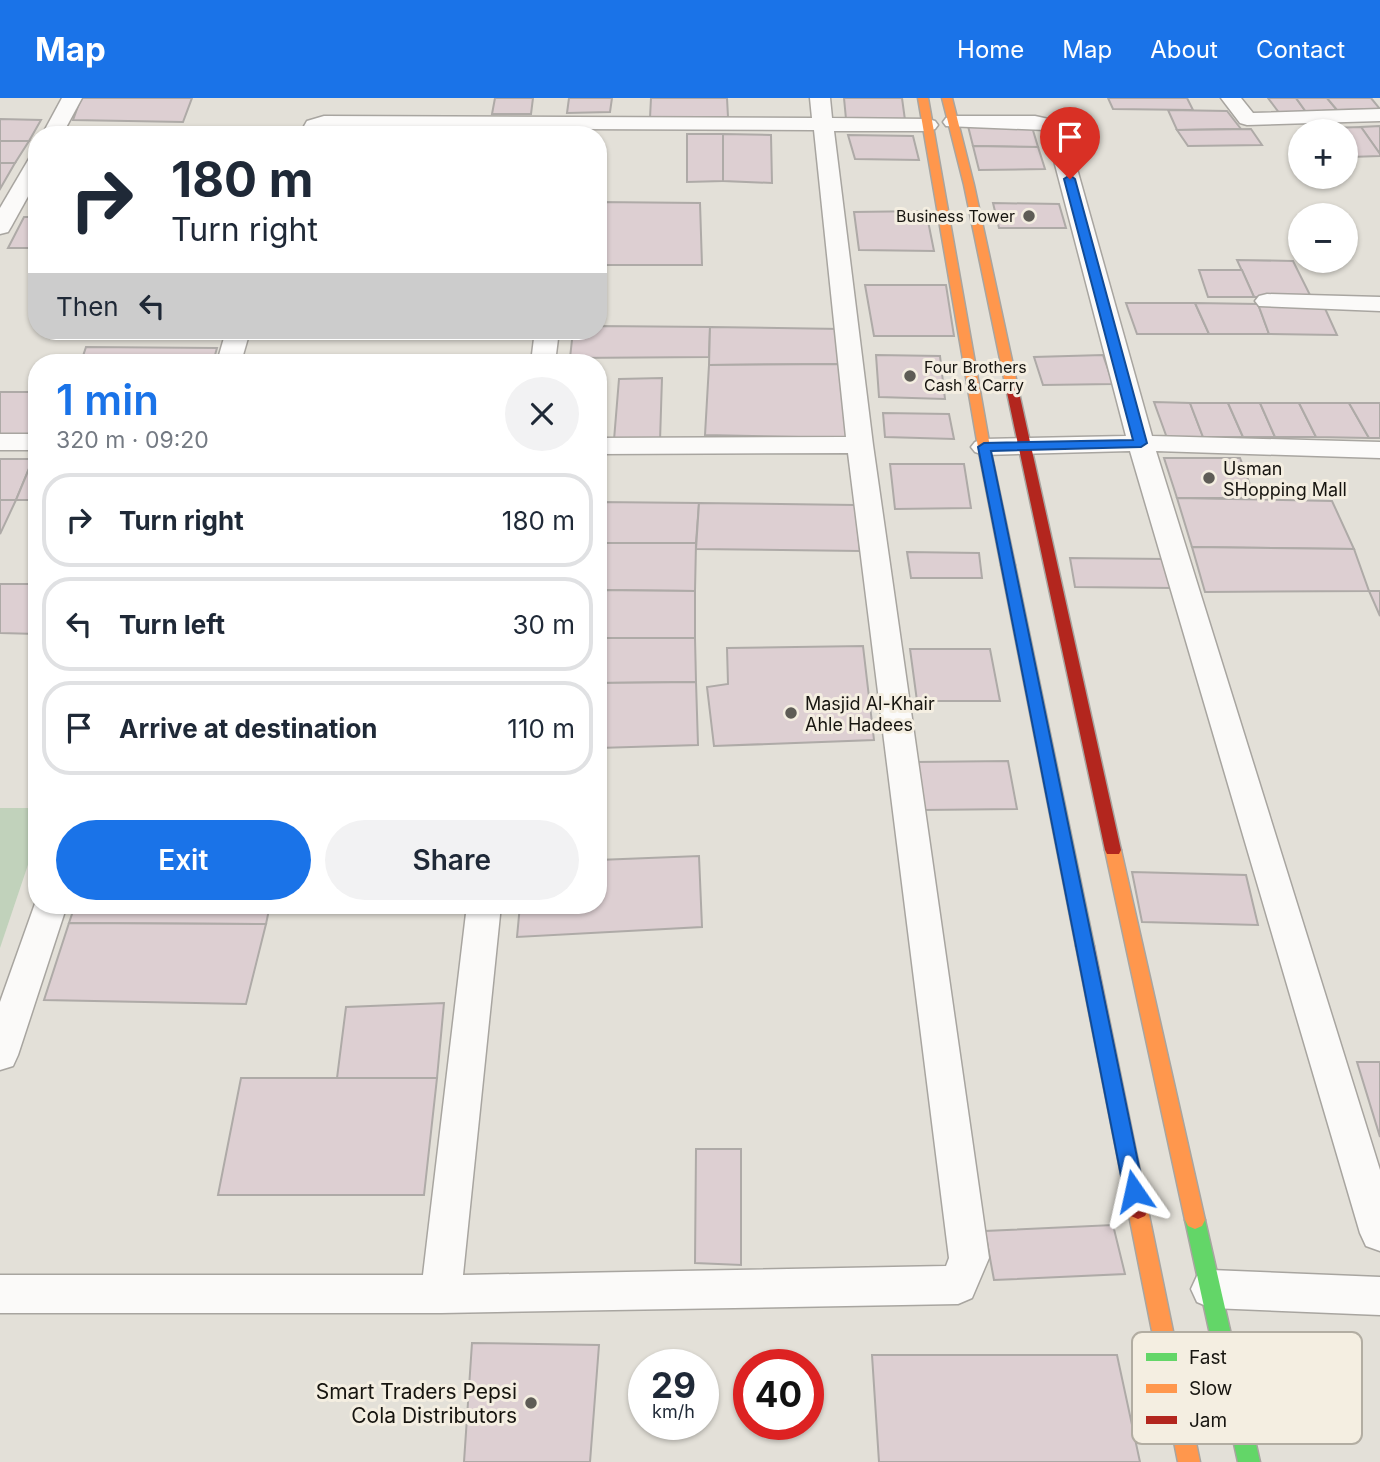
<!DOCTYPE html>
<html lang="en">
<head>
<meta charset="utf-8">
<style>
	:root { --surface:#fff; --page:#f2f2f3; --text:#1f2937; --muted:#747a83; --line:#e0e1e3; --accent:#1a73e8 }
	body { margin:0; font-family:Inter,sans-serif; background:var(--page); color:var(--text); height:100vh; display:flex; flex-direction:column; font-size:26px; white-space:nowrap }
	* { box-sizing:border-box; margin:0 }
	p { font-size:23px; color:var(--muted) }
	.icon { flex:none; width:38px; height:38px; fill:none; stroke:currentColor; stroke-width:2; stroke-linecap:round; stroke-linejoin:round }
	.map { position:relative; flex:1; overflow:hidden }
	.side { position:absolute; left:28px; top:256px; width:579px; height:560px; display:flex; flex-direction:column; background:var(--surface); border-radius:28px; box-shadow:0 2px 5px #0004 }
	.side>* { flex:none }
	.banner { position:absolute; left:28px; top:28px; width:579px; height:214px; border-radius:28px; box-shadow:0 2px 5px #0004; background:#fff; color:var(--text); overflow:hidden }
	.tools { position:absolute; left:1288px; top:21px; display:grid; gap:14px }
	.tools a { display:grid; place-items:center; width:70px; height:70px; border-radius:50%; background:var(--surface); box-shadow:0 2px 5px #0004; font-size:35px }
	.speed { position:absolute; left:628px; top:1251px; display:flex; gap:14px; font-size:35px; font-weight:700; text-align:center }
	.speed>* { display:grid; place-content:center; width:91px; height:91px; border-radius:50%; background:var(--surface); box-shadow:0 2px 5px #0004; line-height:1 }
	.speed small { font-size:18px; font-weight:400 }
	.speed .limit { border:10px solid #d22; background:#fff; color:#111 }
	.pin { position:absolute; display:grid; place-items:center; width:60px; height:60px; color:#fff; margin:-72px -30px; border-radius:50% 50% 50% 0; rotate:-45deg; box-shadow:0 0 7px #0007 }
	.pin .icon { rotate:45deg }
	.me { position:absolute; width:77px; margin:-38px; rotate:349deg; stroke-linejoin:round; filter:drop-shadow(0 0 5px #0008) }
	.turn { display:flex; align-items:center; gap:24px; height:147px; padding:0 28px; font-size:32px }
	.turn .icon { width:91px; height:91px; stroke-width:2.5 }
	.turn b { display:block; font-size:49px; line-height:60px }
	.then { display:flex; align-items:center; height:66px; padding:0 28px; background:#0003; gap:14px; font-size:26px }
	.round { display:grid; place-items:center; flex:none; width:74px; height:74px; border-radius:37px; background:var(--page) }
	.headline { display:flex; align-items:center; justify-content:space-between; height:119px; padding:0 28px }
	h1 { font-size:42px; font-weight:600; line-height:52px; color:var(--accent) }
	.cta { display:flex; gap:14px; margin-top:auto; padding:14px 28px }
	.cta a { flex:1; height:80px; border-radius:42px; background:var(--accent); color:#fff; font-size:28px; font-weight:600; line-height:80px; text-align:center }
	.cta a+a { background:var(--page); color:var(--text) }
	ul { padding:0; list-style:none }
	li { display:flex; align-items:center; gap:21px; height:94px; margin:0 14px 10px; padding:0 14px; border:4px solid var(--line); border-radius:28px }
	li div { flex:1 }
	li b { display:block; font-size:26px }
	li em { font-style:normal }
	header { display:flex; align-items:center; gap:42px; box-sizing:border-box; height:98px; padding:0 35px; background:var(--accent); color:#fff }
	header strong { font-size:33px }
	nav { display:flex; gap:38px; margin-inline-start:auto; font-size:24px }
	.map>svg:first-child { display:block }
</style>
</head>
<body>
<header>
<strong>Map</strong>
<nav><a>Home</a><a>Map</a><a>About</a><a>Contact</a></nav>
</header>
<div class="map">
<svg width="1380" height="1364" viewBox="0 0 1380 1364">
	<rect width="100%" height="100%" fill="#e3e0d8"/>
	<polygon fill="#c1d2bb" points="0,710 37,710 37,740 0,850"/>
	<g fill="#ddcfd2" stroke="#aeaaa7" stroke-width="2">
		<polygon points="81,0 192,0 183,24 73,22"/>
		<polygon points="495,0 533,0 531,16 492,16"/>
		<polygon points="569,0 612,0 610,14 567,15"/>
		<polygon points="651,0 727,0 728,19 650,20"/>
		<polygon points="844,0 902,0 905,22 846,21"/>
		<polygon points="1108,0 1187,0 1193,12 1113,11"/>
		<polygon points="1268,0 1296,0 1306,14 1280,16"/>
		<polygon points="1296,0 1327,0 1337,12 1306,14"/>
		<polygon points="1327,0 1371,0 1380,11 1337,12"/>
		<polygon points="1168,12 1227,13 1241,31 1177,32"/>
		<polygon points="0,21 41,22 29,43 0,43"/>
		<polygon points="968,28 1032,29 1038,49 973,48"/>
		<polygon points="1380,28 1380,56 1361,29"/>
		<polygon points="1361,29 1380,56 1380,58 1350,59 1346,53 1346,33 1331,33 1329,30"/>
		<polygon points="1251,31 1262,47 1188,48 1177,32"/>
		<polygon points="687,36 723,36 723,83 687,84"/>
		<polygon points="723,36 771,37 772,85 723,83"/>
		<polygon points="848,37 913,38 919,62 855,61"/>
		<polygon points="0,43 29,43 15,65 0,65"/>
		<polygon points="973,48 1038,49 1045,71 979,72"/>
		<polygon points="0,65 15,65 0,91"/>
		<polygon points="598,104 700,105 702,167 598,167"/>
		<polygon points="993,105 1059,106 1066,130 999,130"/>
		<polygon points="926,113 934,153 859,152 854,114"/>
		<polygon points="24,119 37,119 37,150 8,150"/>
		<polygon points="1237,162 1293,163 1311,199 1254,199"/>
		<polygon points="1199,172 1242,172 1254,199 1208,199"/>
		<polygon points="865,187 946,187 954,238 874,238"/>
		<polygon points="1126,205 1195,205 1209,236 1137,236"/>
		<polygon points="1195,205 1258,206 1269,236 1209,236"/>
		<polygon points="1258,206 1323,206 1337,237 1269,236"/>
		<polygon points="598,228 710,229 709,259 570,260 573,233 598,233"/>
		<polygon points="710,229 842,231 843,266 709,267"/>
		<polygon points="86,249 217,250 213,264 81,264"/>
		<polygon points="876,257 940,258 945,301 879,299"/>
		<polygon points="1103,257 1113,286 1043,287 1034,259"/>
		<polygon points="843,266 848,340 705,337 709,267"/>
		<polygon points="662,280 660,343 614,342 619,281"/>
		<rect x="0" y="294" width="37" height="42"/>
		<polygon points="1154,304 1190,305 1203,339 1167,340"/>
		<polygon points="1190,305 1228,305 1243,339 1203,339"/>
		<polygon points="1228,305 1260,305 1275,339 1243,339"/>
		<polygon points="1260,305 1299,305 1316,339 1275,339"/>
		<polygon points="1299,305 1349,305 1369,340 1316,339"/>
		<polygon points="1349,305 1380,305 1380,340 1369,340"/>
		<polygon points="883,315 949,316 954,341 885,339"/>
		<polygon points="1164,360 1240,360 1255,400 1177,400"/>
		<polygon points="0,361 33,361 16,402 0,402"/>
		<polygon points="33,361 37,361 37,402 16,402"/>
		<polygon points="890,366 964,366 971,410 895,411"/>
		<polygon points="1177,400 1332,403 1354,451 1192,449"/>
		<polygon points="0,402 16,402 0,436"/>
		<polygon points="598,404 699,405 696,445 598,445"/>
		<polygon points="699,405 855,407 860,453 696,451"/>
		<polygon points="598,445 696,445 695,493 598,492"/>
		<polygon points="1192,449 1354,451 1369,493 1205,494"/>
		<polygon points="907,454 979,455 982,480 911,480"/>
		<polygon points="1070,460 1166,461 1172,490 1075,489"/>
		<polygon points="0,486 37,486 37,536 0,535"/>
		<polygon points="598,492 695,493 695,540 598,540"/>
		<polygon points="1369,493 1380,493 1380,518"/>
		<polygon points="598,540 695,540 696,584 598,585"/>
		<polygon points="863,548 874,642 714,648 707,589 728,586 727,550"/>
		<polygon points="910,551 990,551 1000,603 917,603"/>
		<polygon points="696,584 698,647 598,650 598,585"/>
		<polygon points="1008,663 1017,711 922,712 916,664"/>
		<polygon points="699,758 702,829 517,839 520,807 598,807 598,762"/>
		<polygon points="1132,774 1246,777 1258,827 1142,824"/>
		<polygon points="75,807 270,807 266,826 69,825"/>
		<polygon points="69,825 266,826 246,906 44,902"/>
		<polygon points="444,905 437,980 337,980 346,909"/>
		<polygon points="1357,964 1380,964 1380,1039"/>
		<polygon points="241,980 437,980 424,1097 218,1097"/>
		<polygon points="696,1051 741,1051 741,1167 695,1165"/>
		<polygon points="1113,1127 1125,1176 994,1182 985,1133"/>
		<polygon points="472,1245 599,1247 590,1364 464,1364"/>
		<polygon points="872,1257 1117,1257 1140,1364 879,1364"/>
	</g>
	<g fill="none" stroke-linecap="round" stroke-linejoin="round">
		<g stroke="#a8a5a0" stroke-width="3">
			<g id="street">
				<polygon points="62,0 82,0 62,37 42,37"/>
				<polygon points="810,0 830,0 832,20 928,21 935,23 938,27 935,31 928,33 834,33 873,347 989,1160 972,1200 958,1206 441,1215 0,1215 0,1177 423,1177 467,807 501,807 463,1177 946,1168 949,1160 848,355 598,356 598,340 846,339 814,32 325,30 319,37 299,37 307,23 324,18 812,20"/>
				<polygon points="1221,0 1241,0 1253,15 1380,11 1380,23 1247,27 1240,25"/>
				<polygon points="953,18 1035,18 1062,24 1065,28 1152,338 1380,344 1380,360 1156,353 1380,1072 1380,1153 1366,1148 1360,1135 1130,353 984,357 975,354 971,349 975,344 984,341 1126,338 1046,32 946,28 943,24 946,20"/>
				<polygon points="37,57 37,82 11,129 8,134 0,136 0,110 30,59"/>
				<polygon points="1267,196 1380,199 1380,213 1259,208 1255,203 1259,198"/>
				<polygon points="226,233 250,233 241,264 217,264"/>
				<polygon points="535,233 559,233 555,264 531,264"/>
				<rect x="0" y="336" width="37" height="16"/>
				<polygon points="37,800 37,807 67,807 18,957 13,968 0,972 0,904"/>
				<polygon points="1211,1172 1380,1179 1380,1217 1211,1210 1197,1204 1191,1191 1197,1178"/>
			</g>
		</g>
		<g stroke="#a8a5a0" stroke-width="3">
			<g id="fast">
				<polygon points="1008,463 1015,467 1094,848 1091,853 1085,855 1079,853 1076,848 1001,467"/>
				<polygon points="1195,1113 1202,1116 1205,1122 1260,1364 1238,1364 1185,1122 1188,1116"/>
			</g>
		</g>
		<g stroke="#a8a5a0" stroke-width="3">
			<g id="slow">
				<polygon points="918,0 928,0 990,349 1015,467 1008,471 1001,467 978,349"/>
				<polygon points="942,0 952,0 974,87 1018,290 1012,294 1006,290 964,87"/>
				<polygon points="1113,746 1119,748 1121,752 1205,1122 1202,1128 1195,1131 1188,1128 1185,1122 1105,752 1107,748"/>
				<polygon points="1138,1103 1145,1106 1148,1112 1200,1364 1178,1364 1128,1112 1131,1106"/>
			</g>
		</g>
		<g stroke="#a8a5a0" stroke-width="3">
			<g id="jam">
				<polygon points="1012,286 1018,290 1121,752 1119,756 1107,756 1105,752 1006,290"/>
				<polygon points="1085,841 1091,843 1094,848 1148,1112 1145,1118 1138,1121 1131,1118 1128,1112 1076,848 1079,843"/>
			</g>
		</g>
		<use href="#street" fill="#fbfaf9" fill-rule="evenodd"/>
		<use href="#fast" fill="#63d668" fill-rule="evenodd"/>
		<use href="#slow" fill="#ff974d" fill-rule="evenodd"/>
		<use href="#jam" fill="#b3261e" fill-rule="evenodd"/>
	</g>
	<polygon fill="#1a73e8" stroke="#114b97" stroke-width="2" points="1070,77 1075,81 1147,345 1141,349 991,353 1144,1093 1141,1099 1134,1102 1127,1099 1124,1093 978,349 984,345 1133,342 1064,81"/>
	<g fill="#5e5c56" stroke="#f4eee1" stroke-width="2.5">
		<circle cx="1029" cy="118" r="7"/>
		<circle cx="910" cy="278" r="7"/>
		<circle cx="1209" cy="380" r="7"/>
		<circle cx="791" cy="615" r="7"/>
		<circle cx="531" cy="1305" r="7"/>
	</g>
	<g text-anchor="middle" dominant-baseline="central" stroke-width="6" stroke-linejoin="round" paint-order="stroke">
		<g font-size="16" fill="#171510" stroke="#f4eee1" text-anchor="end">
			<text x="1015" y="118">Business Tower</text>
			<text x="924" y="269" text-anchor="start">Four Brothers<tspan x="924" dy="18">Cash &amp; Carry</tspan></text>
		</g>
		<g font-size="18" fill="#171510" stroke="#f4eee1" text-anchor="start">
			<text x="1223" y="370">Usman<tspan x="1223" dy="21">SHopping Mall</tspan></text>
			<text x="805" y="605">Masjid Al-Khair<tspan x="805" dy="21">Ahle Hadees</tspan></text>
		</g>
		<g font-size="21" fill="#171510" stroke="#f4eee1" text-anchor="end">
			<text x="517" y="1293">Smart Traders Pepsi<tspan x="517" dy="24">Cola Distributors</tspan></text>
		</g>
	</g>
	<rect x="1132" y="1234" width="230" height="112" rx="10" fill="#f4eee1" stroke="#b2ada2" stroke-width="2"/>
	<rect x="1146" y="1255" width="31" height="8" fill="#63d668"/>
	<rect x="1146" y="1286" width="31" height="9" fill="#ff974d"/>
	<rect x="1146" y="1318" width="31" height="8" fill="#b3261e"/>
	<g font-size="19" fill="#171510">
		<text x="1189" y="1266">Fast</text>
		<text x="1189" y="1297">Slow</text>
		<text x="1189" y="1329">Jam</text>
	</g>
</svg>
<div class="tools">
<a>+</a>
<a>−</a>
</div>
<div class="speed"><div>29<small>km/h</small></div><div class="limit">40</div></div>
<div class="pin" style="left:1070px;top:81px;background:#d93025"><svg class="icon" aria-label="arrive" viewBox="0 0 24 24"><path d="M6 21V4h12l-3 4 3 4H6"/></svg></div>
<svg class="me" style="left:1134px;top:1093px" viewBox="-20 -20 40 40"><path d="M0-17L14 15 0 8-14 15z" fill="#1a73e8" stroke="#fff" stroke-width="4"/></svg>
<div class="banner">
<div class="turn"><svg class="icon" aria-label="right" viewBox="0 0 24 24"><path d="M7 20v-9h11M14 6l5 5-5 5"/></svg><div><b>180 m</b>Turn right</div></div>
<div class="then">Then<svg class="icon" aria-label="left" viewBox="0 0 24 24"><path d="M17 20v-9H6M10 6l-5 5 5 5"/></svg></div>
</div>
<section class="side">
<div class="headline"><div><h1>1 min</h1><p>320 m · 09:20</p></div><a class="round"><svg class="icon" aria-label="close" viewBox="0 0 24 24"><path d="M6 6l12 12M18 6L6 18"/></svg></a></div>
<ul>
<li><svg class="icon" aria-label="right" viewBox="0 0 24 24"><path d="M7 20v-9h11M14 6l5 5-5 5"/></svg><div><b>Turn right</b></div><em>180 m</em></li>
<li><svg class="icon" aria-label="left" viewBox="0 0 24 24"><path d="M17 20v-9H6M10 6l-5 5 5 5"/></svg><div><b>Turn left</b></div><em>30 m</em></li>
<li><svg class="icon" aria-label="arrive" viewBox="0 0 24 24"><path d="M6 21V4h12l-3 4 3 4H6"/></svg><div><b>Arrive at destination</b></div><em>110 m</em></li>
</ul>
<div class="cta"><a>Exit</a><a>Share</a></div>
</section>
</div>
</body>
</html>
